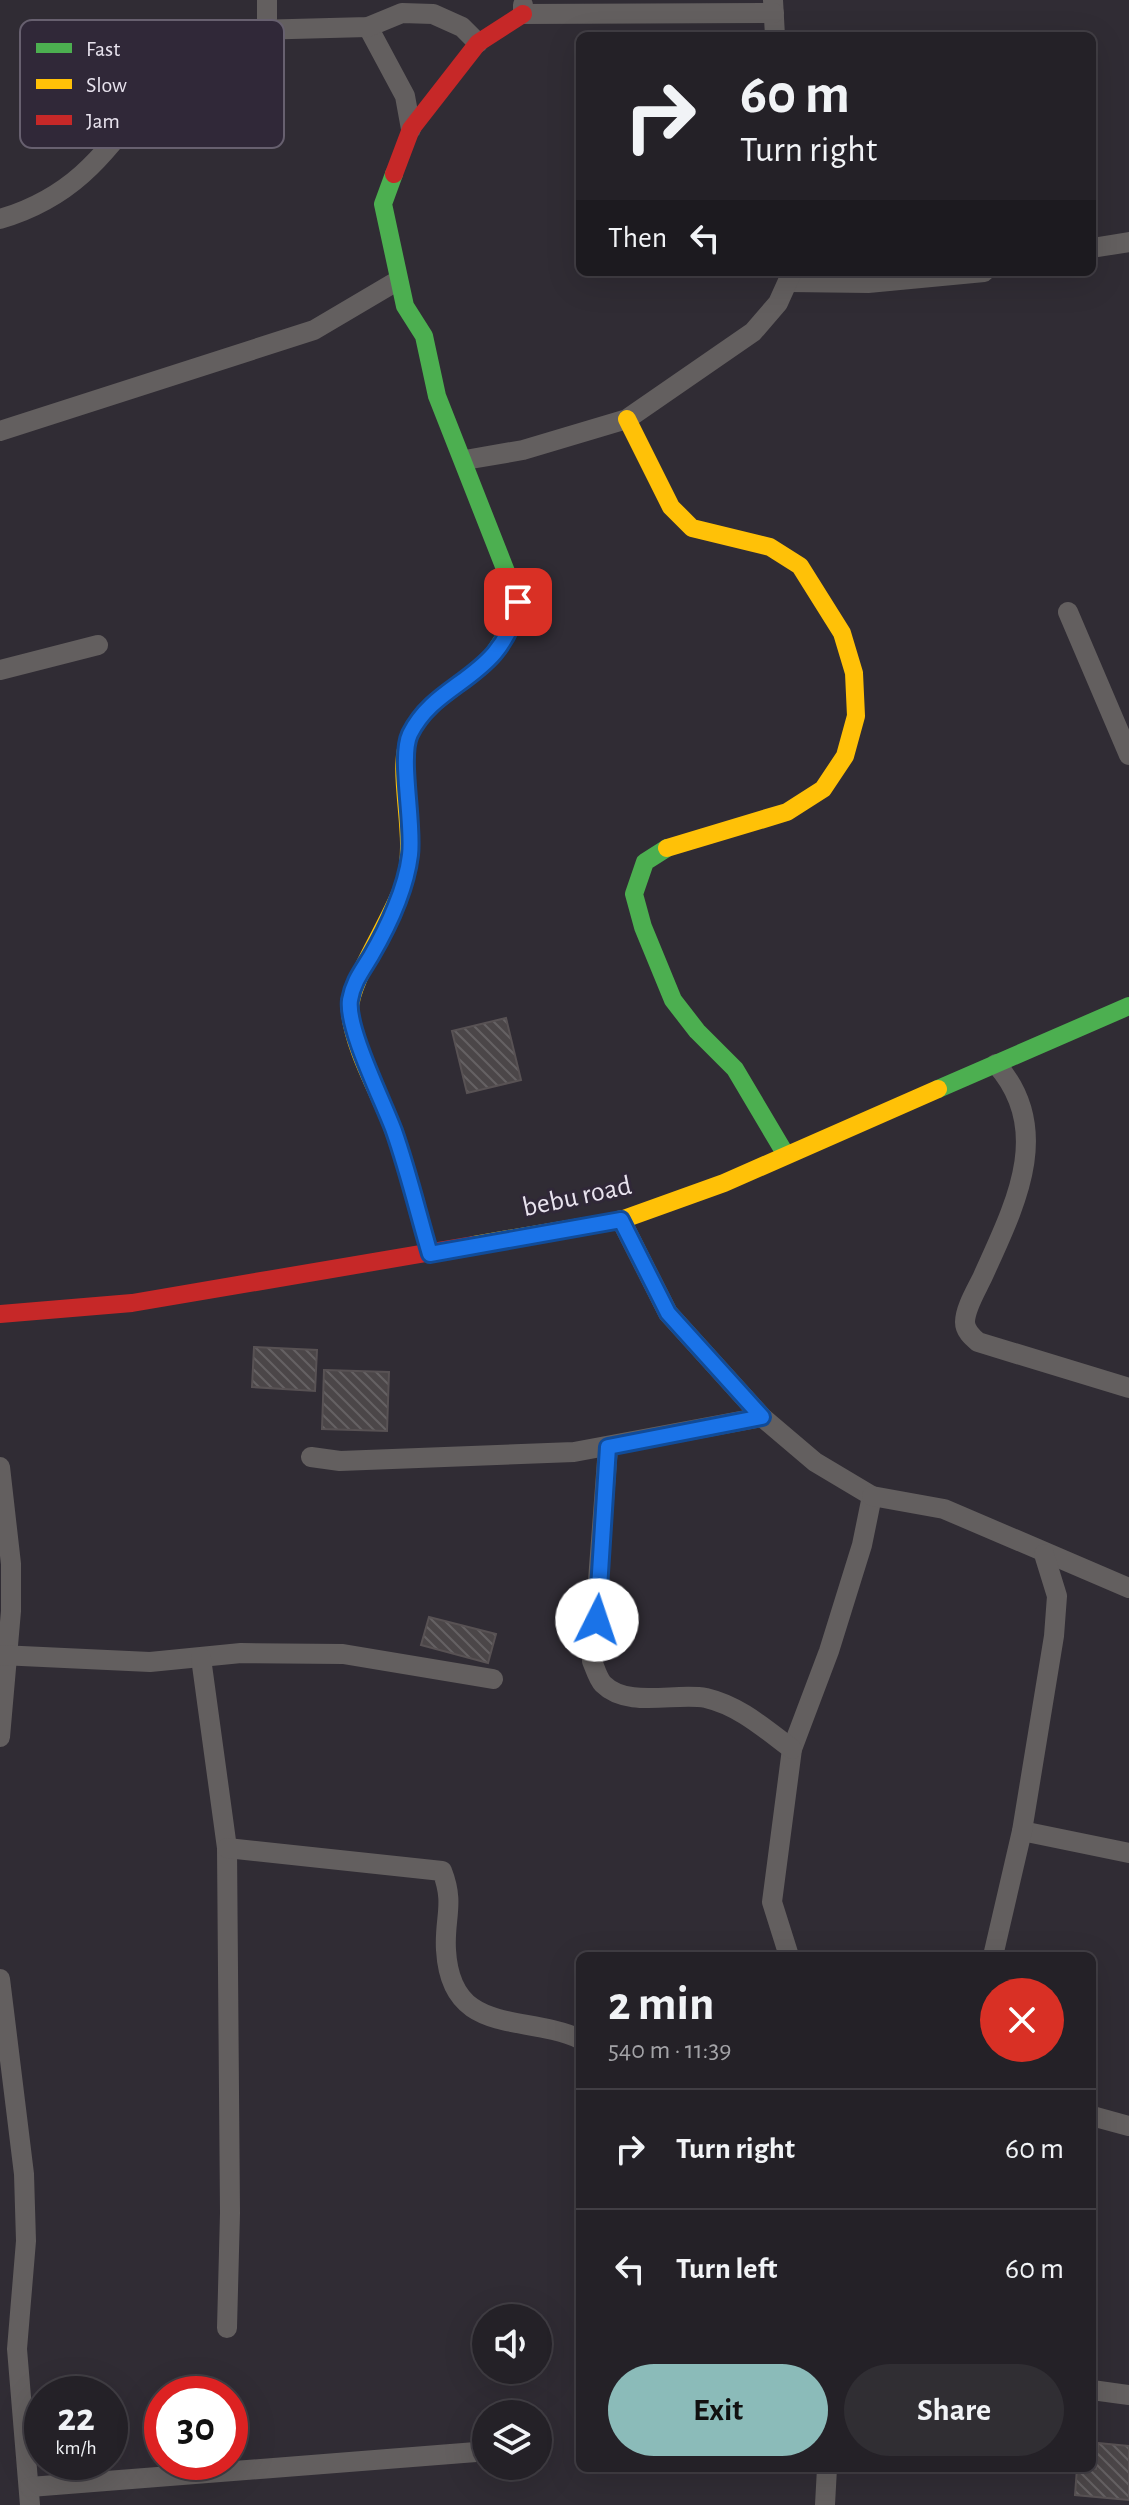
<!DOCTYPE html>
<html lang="en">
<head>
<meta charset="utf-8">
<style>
	:root { --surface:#242127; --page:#302e33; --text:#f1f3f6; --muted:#a3a3a7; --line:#413e44; --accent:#8bbbb9 }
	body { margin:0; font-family:"Alegreya Sans",sans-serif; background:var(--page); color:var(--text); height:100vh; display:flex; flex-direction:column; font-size:30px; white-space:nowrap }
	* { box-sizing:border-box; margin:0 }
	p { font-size:26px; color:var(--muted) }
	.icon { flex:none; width:44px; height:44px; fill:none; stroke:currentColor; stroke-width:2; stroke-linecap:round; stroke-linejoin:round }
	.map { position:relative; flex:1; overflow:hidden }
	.side { position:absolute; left:576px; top:1952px; width:520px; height:520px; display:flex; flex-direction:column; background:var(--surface); border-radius:12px; box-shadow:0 8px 32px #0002,0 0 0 2px var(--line) }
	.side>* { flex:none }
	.guide { position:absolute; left:576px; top:32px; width:520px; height:244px; border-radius:12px; box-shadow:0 8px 32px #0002,0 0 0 2px var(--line); background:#242127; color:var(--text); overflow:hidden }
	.tools { position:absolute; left:472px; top:2304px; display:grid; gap:16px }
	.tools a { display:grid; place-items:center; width:80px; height:80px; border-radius:50%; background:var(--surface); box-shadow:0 8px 32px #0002,0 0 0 2px var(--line); font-size:40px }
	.speed { position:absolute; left:24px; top:2376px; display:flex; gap:16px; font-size:40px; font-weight:700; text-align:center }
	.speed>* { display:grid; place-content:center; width:104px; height:104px; border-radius:50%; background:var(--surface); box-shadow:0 8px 32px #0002,0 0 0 2px var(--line); line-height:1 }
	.speed small { font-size:20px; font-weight:400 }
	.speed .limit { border:12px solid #d22; background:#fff; color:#111 }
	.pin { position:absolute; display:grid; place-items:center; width:68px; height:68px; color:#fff; margin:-34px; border-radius:16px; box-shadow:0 4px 12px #0006 }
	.me { position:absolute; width:88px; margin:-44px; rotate:4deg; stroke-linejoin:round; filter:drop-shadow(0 0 6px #0008) }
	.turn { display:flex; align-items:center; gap:28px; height:168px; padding:0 32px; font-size:36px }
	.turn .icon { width:104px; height:104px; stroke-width:2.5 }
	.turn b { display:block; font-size:56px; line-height:68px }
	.then { display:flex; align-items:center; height:76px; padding:0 32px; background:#0003; gap:16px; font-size:30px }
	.round { display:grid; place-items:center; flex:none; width:84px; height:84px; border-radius:42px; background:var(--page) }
	.headline { display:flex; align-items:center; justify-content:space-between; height:136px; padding:0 32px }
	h1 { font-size:48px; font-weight:700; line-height:60px }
	.primary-button { display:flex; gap:16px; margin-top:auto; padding:16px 32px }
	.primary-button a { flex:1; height:92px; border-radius:48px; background:var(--accent); color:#111; font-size:32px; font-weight:700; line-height:92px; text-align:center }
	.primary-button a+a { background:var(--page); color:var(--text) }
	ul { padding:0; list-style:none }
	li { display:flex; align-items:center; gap:24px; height:120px; padding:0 32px; border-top:2px solid var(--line) }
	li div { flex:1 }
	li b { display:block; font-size:30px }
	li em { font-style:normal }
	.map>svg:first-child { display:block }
</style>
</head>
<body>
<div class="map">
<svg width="1129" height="2505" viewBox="0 0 1129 2505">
	<defs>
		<pattern id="building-back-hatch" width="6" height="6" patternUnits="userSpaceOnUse" patternTransform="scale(2)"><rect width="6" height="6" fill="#4b4648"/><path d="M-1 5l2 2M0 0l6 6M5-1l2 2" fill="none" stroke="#656163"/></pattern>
	</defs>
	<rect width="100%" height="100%" fill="#302c34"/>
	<g fill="url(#building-back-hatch)" stroke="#585254" stroke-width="2">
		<polygon points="506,1018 521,1080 467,1093 452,1031"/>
		<polygon points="254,1347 317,1350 315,1391 252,1387"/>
		<polygon points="324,1370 389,1372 387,1431 322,1429"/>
		<polygon points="429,1617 496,1634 488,1663 421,1645"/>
		<polygon points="1098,2443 1129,2446 1129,2500 1075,2495 1077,2468 1096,2469"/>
	</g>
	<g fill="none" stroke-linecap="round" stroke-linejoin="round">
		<g stroke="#635f5f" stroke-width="20">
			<polyline points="773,0 775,36"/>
			<polyline points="523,5 523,14 774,13"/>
			<polyline points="368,27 405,96 411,129"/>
			<polyline points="267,29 267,0"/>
			<path d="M0,219C78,196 107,150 154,89C174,63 184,43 215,31L368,27L402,13L433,14L462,27L478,43"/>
			<polyline points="1092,248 1129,242"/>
			<polyline points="789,282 868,283 984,272"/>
			<polyline points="0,431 314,330 397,281"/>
			<polyline points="465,460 523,450 627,419 753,332 778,303 792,272"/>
			<polyline points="1068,612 1129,755"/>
			<polyline points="0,670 98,645"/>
			<path d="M996,1064C1055,1130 1014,1207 983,1276C977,1289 965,1308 965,1322C965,1331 972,1337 978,1342L1129,1388"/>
			<polyline points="621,1220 668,1313 762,1417 815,1462 872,1496 862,1545 829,1651 792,1749 772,1902 789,1956"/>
			<path d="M608,1447L592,1661C595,1668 598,1679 603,1684C628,1709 676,1692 706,1698C740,1706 765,1729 792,1749"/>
			<polyline points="311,1457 340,1461 574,1452 762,1417"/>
			<polyline points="0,1467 11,1564 11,1611 0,1737"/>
			<polyline points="872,1496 944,1509 1129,1588"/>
			<polyline points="0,1655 150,1662 241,1653 343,1654 493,1679"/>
			<polyline points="201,1658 227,1848 230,2213 227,2328"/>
			<polyline points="1022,1831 1129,1853"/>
			<path d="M227,1848L442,1871C455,1904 444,1918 446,1950C451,2037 522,2013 580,2039"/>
			<polyline points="993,1956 1022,1831 1054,1636 1057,1596 1044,1554"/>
			<polyline points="0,1979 24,2174 26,2241 17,2349 30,2505"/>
			<polyline points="1092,2116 1129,2126"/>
			<polyline points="1092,2390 1129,2395"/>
			<polyline points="30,2487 476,2452"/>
			<polyline points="825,2505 827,2468"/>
		</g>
		<g stroke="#4caf50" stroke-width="18">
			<polyline points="394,174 383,204 405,306 424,336 437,396 518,602 510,628 492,656"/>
			<polyline points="667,848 645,862 634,894 643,927 673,1000 697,1031 735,1069 786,1155"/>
			<polyline points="938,1089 1129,1006"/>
		</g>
		<g stroke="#ffc107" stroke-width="18">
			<polyline points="627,419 671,507 692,528 770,547 800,566 842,633 854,673 856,716 845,756 823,789 787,812 667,848"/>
			<polyline points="473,1245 621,1220 724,1183 938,1089"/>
			<path d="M430,1254C418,1213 409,1172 394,1132C380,1093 355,1054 350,1013C347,983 395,916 405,880C418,834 394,772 410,735C425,699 467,684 492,656"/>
		</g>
		<g stroke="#c62828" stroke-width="18">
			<polyline points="394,174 411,129 478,43 523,14"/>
			<polyline points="0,1314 132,1303 473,1245"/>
		</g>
	</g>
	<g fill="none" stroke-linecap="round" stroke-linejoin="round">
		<g stroke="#114b97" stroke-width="20">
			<path id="route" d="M518,602C503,680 437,679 410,734C399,757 414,823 410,855C406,888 388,927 371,956C362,971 353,982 350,1000C346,1028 383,1101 394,1131C408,1171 418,1213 430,1254L621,1220L668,1313L762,1417L608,1447L597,1620"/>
		</g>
		<use href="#route" stroke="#1a73e8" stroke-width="14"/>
	</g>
	<g text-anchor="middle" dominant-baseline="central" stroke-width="6" stroke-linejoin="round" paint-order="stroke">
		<g font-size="28" fill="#e8e3ee" stroke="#302838">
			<text transform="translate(577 1197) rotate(-12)">bebu road</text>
		</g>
	</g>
	<rect x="20" y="20" width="264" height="128" rx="12" fill="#302838" stroke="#67606f" stroke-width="2"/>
	<rect x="36" y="43" width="36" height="10" fill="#4caf50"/>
	<rect x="36" y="79" width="36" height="10" fill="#ffc107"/>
	<rect x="36" y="115" width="36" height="10" fill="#c62828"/>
	<g font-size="22" fill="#e8e3ee">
		<text x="86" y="56">Fast</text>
		<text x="86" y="92">Slow</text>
		<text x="86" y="128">Jam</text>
	</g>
</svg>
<div class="tools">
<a><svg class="icon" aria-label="sound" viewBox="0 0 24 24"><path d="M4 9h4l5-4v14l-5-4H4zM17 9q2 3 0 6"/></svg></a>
<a><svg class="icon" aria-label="layers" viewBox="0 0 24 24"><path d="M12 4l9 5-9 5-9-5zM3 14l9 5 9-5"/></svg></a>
</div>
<div class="speed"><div>22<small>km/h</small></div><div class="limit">30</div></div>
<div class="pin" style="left:518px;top:602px;background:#d93025"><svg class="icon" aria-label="arrive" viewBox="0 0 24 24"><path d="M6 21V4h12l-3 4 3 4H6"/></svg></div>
<svg class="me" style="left:597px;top:1620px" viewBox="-20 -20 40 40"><circle r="19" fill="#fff"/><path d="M0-13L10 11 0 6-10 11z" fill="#1a73e8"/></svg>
<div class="guide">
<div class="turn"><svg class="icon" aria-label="right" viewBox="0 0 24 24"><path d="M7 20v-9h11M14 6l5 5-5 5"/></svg><div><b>60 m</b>Turn right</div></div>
<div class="then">Then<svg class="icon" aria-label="left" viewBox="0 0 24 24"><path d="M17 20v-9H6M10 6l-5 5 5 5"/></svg></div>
</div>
<section class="side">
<div class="headline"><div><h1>2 min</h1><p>540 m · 11:39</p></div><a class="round" style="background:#d93025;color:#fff"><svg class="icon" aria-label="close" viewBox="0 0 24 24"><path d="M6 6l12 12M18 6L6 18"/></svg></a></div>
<ul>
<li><svg class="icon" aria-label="right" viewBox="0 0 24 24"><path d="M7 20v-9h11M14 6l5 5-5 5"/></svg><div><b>Turn right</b></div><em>60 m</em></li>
<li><svg class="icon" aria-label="left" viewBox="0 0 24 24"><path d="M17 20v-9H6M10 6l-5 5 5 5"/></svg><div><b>Turn left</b></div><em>60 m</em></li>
</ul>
<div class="primary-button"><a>Exit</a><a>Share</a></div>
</section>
</div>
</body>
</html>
